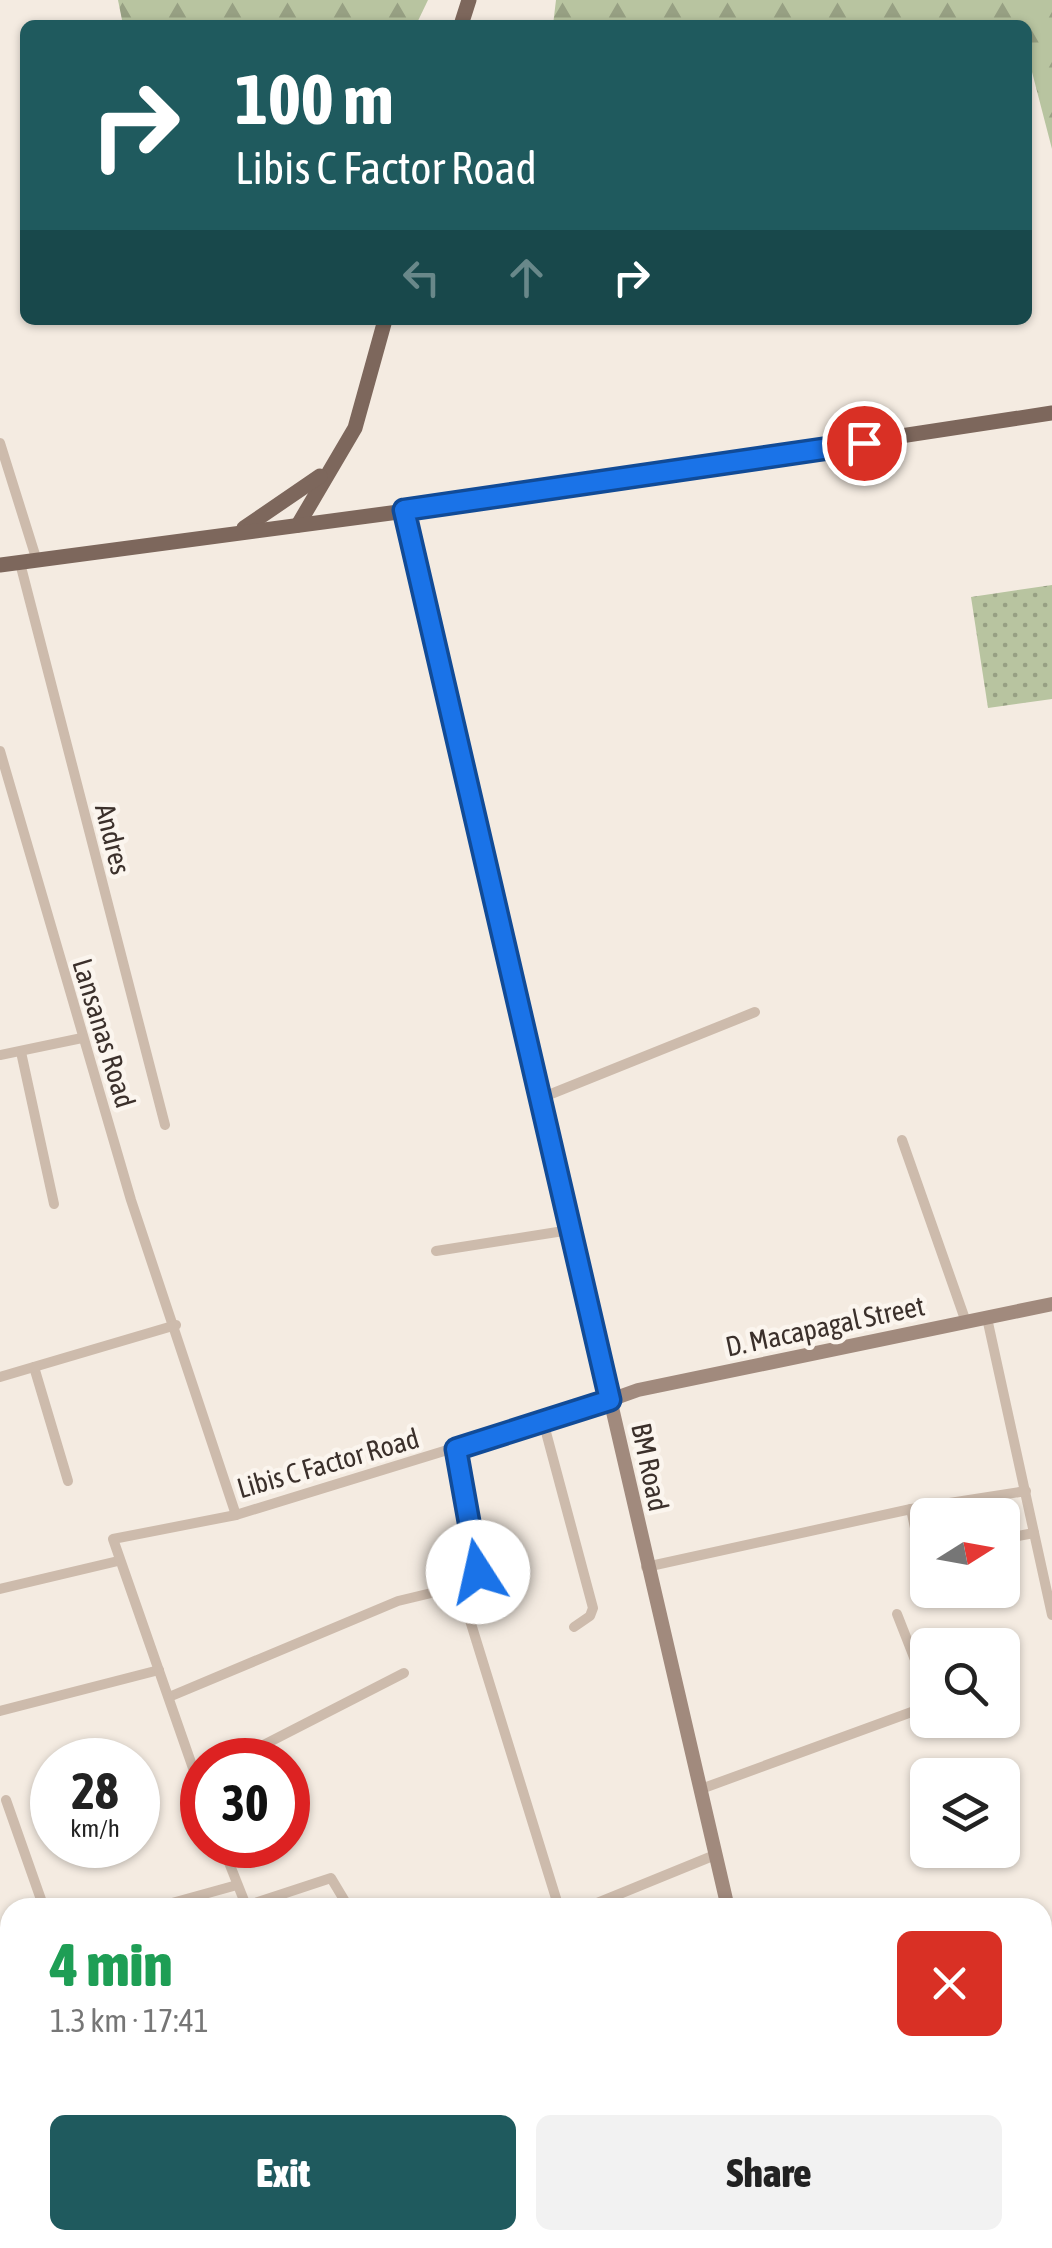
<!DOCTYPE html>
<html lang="en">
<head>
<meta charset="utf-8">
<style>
	:root { --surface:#fff; --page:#f2f2f2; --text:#222; --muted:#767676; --accent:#1f5a5e }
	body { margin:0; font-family:"Asap Condensed",sans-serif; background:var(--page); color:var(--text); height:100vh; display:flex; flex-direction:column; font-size:38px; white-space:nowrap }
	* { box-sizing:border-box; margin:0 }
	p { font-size:32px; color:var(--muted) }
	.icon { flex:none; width:55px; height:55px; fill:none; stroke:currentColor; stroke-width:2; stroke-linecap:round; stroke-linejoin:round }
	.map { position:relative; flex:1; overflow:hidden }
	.panel { position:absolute; left:0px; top:1898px; width:1052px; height:352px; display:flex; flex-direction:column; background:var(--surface); border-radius:30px 30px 0 0; box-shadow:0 2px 8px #0004 }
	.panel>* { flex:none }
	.top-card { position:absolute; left:20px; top:20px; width:1012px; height:305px; border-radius:15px; box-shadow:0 2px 8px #0004; background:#1f5a5e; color:#fff; overflow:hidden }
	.needle { width:65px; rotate:79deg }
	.tools { position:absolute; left:910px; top:1498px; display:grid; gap:20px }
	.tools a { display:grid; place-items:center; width:110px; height:110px; border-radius:15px; background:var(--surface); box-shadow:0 2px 8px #0004; font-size:50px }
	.speed { position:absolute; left:30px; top:1738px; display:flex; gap:20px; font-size:50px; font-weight:700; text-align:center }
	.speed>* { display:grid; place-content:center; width:130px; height:130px; border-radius:50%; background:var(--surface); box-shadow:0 2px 8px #0004; line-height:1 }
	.speed small { font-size:25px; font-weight:400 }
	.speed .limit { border:15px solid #d22; background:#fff; color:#111 }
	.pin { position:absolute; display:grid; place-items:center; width:85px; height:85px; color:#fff; margin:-42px; border:5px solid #fff; border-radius:50%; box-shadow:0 2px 10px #0007 }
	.me { position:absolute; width:110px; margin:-55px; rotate:350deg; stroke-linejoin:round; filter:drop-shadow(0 0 8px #0008) }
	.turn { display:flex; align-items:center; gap:35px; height:210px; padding:0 50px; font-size:45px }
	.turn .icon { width:130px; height:130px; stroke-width:2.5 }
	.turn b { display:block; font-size:70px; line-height:85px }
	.lanes { display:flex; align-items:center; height:95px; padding:0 50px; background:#0003; justify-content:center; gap:50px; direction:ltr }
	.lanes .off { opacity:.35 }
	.round { display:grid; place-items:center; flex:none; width:105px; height:105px; border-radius:15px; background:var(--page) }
	.head { display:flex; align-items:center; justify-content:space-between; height:170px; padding:0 50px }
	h1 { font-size:60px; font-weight:800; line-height:75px; color:#1e9e55 }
	.action { display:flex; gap:20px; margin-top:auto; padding:20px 50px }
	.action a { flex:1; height:115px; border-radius:15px; background:var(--accent); color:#fff; font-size:40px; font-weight:800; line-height:115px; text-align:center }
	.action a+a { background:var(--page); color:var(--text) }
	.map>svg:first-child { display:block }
</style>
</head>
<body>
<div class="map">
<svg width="1052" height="2248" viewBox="0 0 1052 2248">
	<defs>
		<pattern id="grass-dots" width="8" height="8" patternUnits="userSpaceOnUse" patternTransform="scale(2.5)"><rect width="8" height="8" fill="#b8c4a0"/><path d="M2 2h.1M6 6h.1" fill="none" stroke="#97a083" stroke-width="1.8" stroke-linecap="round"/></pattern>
		<pattern id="forest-firs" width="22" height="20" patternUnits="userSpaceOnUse" patternTransform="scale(2.5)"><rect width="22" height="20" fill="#b8c4a0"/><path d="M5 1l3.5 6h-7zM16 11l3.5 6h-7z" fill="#97a083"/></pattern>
	</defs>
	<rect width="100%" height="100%" fill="#f4ebe1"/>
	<polygon fill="url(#grass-dots)" points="1052,585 1052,699 988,708 971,597"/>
	<g fill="url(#forest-firs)">
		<polygon points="118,0 428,0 416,25 123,25"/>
		<polygon points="556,0 1052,0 1052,149 1032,72 1028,71 1028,25 553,25"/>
	</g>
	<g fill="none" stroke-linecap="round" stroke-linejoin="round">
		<g stroke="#cdbbac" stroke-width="10">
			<polyline points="0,443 37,561"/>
			<polyline points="20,563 165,1125"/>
			<polyline points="0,751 131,1200 236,1515"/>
			<polyline points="21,1052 54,1204"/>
			<polyline points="0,1055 82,1038"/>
			<polyline points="541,1098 755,1012"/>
			<polyline points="902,1140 966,1322"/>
			<polyline points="436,1251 570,1230"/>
			<polyline points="987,1318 1052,1615"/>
			<polyline points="34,1367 68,1481"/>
			<polyline points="0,1377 176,1325"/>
			<polyline points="543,1421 593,1608 590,1616 574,1627"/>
			<polyline points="911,1509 919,1547 928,1553"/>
			<polyline points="1002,1539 1034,1533"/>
			<polyline points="646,1567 911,1509 1026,1491"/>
			<polyline points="460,1588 559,1908"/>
			<polyline points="0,1589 118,1561"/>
			<polyline points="897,1614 928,1693"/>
			<polyline points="169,1697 398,1601 469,1584 476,1578 478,1565 456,1449"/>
			<polyline points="0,1711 159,1670"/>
			<polyline points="234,1760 404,1673"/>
			<polyline points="701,1789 928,1706"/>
			<polyline points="202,1794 113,1539 236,1515 610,1400"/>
			<polyline points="6,1800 44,1908"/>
			<polyline points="222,1845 247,1908"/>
			<polyline points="246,1906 331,1878 349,1908"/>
			<polyline points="154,1908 237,1885"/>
			<polyline points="585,1908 715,1855"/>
			<polyline points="0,1945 10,1943"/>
			<polyline points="0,1994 10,1992"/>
			<polyline points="0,2087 10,2084"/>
			<polyline points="0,2173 10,2171"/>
			<polyline points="211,2240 213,2248"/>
			<polyline points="265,2240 267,2248"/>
			<polyline points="392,2240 396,2248"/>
			<polyline points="532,2240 534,2248"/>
			<polyline points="802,2240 804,2248"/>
			<polyline points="629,2248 637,2240"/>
		</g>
		<g stroke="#a18a7d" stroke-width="14">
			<polyline points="404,510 728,1908"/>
			<polyline points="610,1400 638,1390 1052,1304"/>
			<polyline points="1042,2172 1052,2170"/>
		</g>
		<g stroke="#7d675c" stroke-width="15">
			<polyline points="461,25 469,0"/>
			<polyline points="298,525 355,428 385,320"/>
			<polyline points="244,528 320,476"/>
			<polyline points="0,565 421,509 1052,413"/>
		</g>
	</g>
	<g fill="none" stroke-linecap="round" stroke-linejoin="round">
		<g stroke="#114b97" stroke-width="25">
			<polyline id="route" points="478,1572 456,1449 610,1400 404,510 864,443"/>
		</g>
		<use href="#route" stroke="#1a73e8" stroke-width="18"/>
	</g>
	<g text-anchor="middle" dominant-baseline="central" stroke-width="9" stroke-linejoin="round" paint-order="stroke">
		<g font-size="28" fill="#3b302b" stroke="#fbf5ee">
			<text transform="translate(113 839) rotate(76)">Andres</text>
			<text transform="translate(104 1033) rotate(73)">Lansanas Road</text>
			<text transform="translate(825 1326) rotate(-12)">D. Macapagal Street</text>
			<text transform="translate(328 1463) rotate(-16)">Libis C Factor Road</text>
			<text transform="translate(650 1467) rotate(78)">BM Road</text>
		</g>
	</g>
</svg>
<div class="tools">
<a><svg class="needle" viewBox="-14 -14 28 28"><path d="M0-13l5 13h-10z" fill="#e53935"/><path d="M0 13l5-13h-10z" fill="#767676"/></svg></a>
<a><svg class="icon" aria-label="search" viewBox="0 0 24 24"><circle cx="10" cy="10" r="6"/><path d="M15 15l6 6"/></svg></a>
<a><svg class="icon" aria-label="layers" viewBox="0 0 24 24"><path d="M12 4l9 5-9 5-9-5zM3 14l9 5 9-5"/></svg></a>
</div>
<div class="speed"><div>28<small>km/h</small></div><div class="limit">30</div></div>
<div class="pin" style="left:864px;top:443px;background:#d93025"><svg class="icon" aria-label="arrive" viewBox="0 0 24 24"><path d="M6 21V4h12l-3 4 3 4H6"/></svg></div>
<svg class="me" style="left:478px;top:1572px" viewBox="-20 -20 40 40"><circle r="19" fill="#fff"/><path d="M0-13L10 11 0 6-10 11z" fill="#1a73e8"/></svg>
<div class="top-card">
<div class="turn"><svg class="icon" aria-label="right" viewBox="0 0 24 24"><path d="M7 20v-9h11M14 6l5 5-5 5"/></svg><div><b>100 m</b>Libis C Factor Road</div></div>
<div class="lanes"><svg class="icon off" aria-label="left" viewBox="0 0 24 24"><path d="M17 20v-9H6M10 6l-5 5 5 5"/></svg><svg class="icon off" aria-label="ahead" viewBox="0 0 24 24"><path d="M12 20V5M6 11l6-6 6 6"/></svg><svg class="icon" aria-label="right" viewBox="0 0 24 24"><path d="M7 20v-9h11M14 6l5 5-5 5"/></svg></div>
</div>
<section class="panel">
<div class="head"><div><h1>4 min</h1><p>1.3 km · 17:41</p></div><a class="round" style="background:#d93025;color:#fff"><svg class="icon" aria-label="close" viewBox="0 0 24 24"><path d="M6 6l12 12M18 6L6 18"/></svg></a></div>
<div class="action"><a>Exit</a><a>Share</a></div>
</section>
</div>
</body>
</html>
